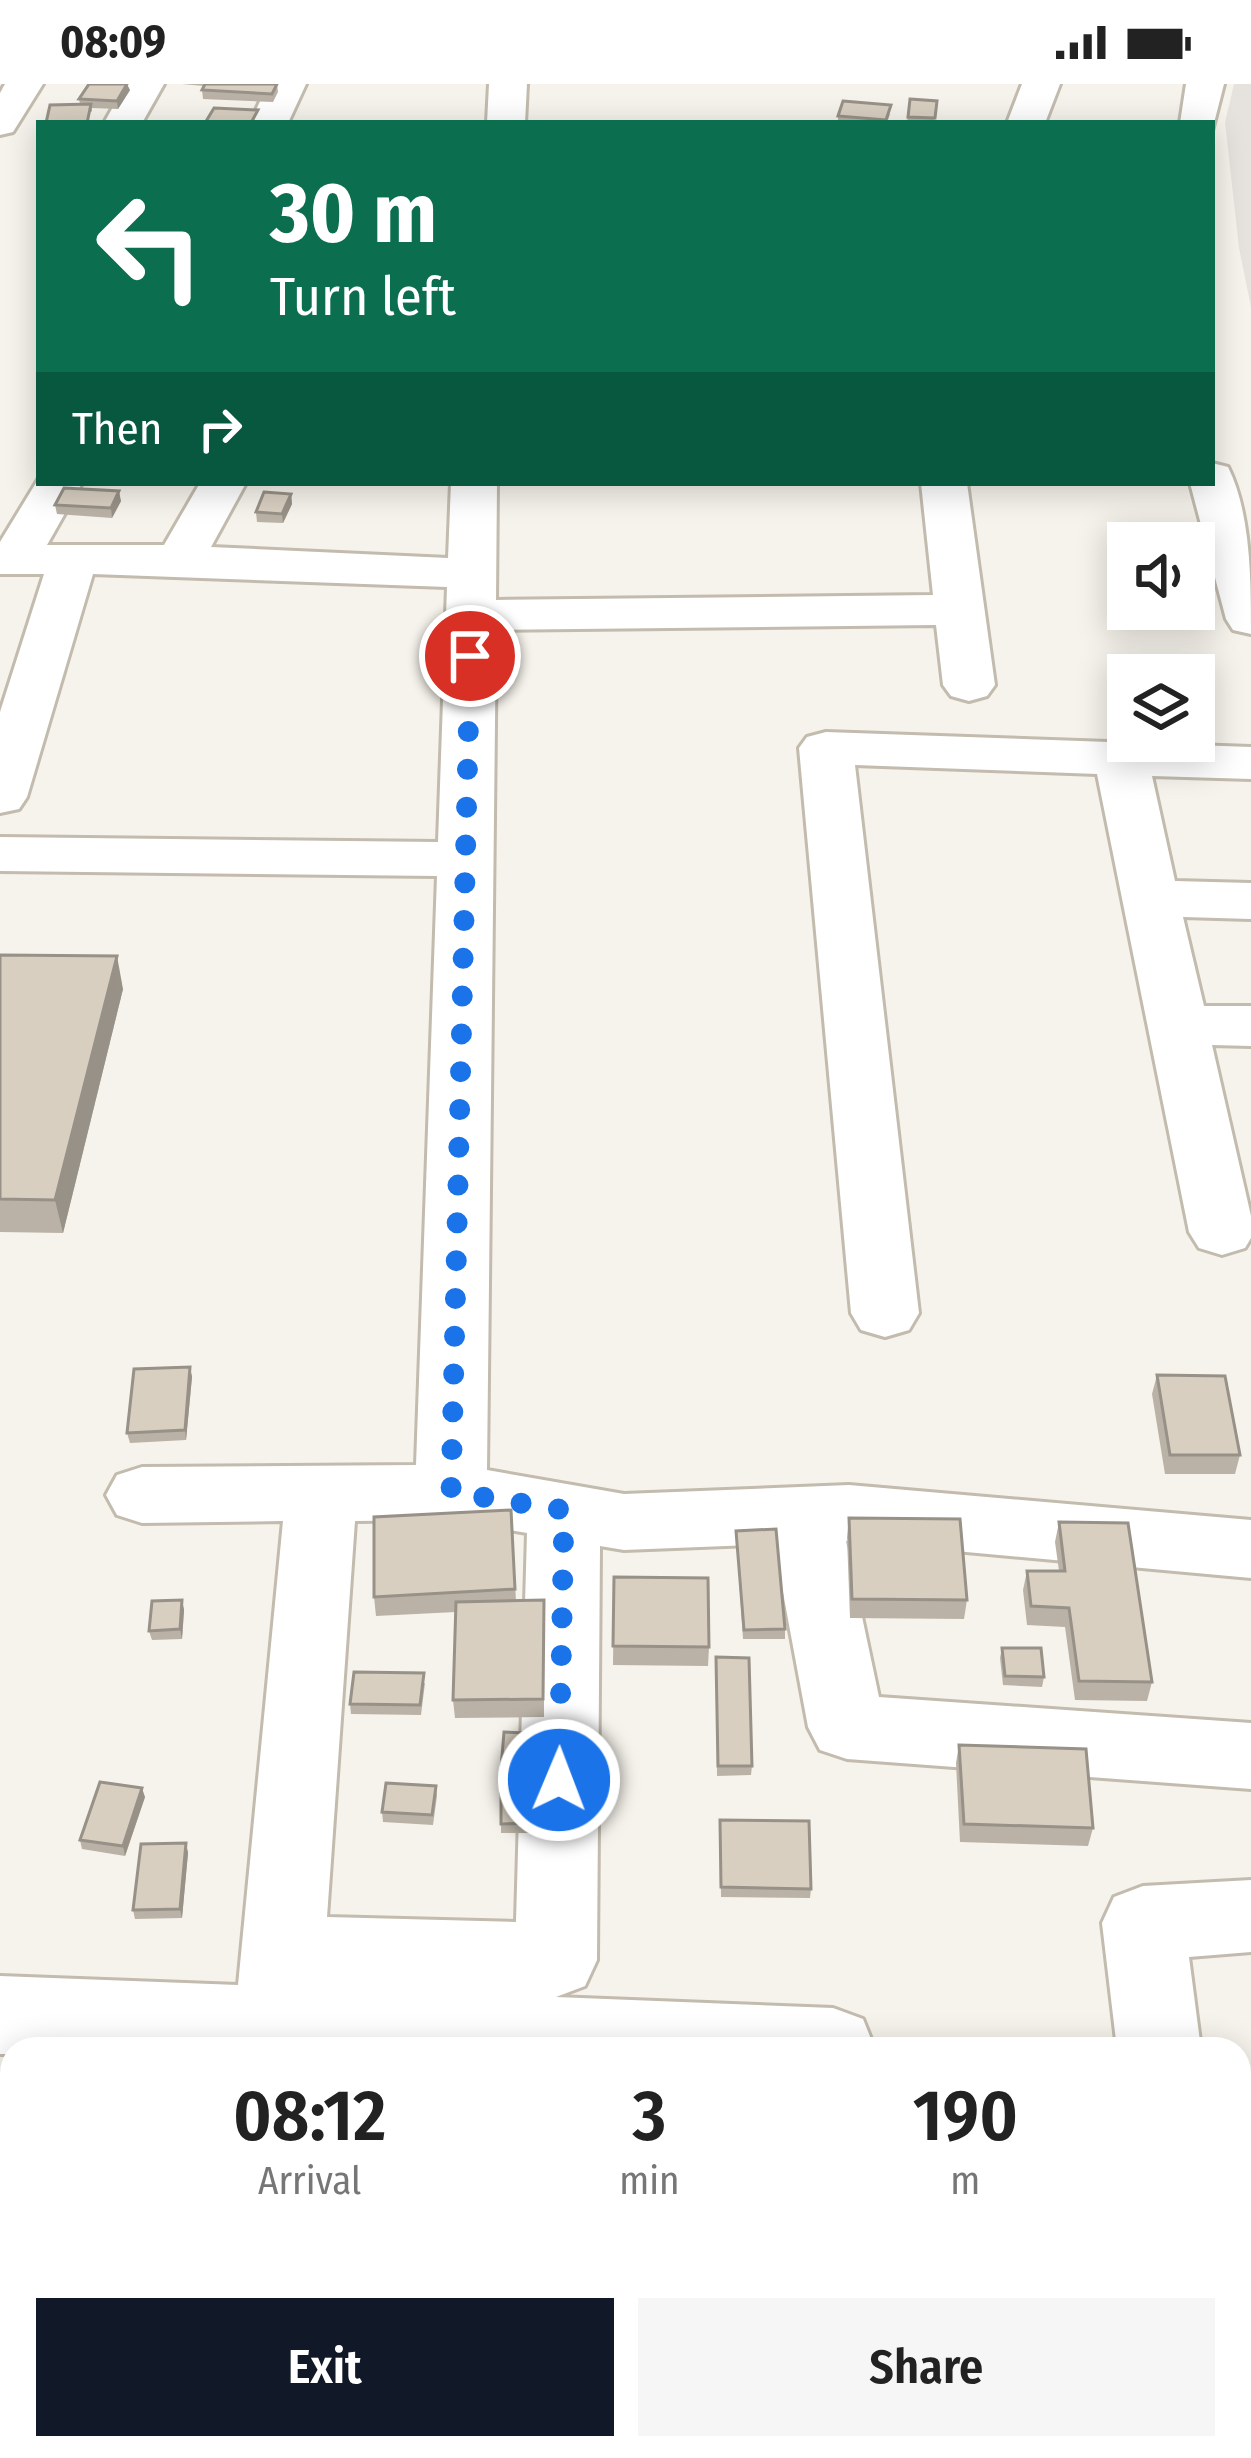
<!DOCTYPE html>
<html lang="en">
<head>
<meta charset="utf-8">
<style>
	:root { --surface:#fff; --page:#f6f6f6; --text:#222; --muted:#767676; --accent:#111827 }
	body { margin:0; font-family:"Fira Sans Condensed",sans-serif; background:var(--page); color:var(--text); height:100vh; display:flex; flex-direction:column; font-size:45px; white-space:nowrap }
	* { box-sizing:border-box; margin:0 }
	p { font-size:39px; color:var(--muted) }
	.icon { flex:none; width:66px; height:66px; fill:none; stroke:currentColor; stroke-width:2; stroke-linecap:round; stroke-linejoin:round }
	.map { position:relative; flex:1; overflow:hidden }
	.drawer { position:absolute; left:0px; top:1953px; width:1251px; height:423px; display:flex; flex-direction:column; background:var(--surface); border-radius:36px 36px 0 0; box-shadow:0 6px 30px #0003 }
	.drawer>* { flex:none }
	.banner { position:absolute; left:36px; top:36px; width:1179px; height:366px; border-radius:0px; box-shadow:0 6px 30px #0003; background:#0b6e4f; color:#fff; overflow:hidden }
	.controls { position:absolute; left:1107px; top:438px; display:grid; gap:24px }
	.controls a { display:grid; place-items:center; width:108px; height:108px; border-radius:0px; background:var(--surface); box-shadow:0 6px 30px #0003; font-size:60px }
	.pin { position:absolute; display:grid; place-items:center; width:102px; height:102px; color:#fff; margin:-51px; border:6px solid #fff; border-radius:50%; box-shadow:0 3px 12px #0007 }
	.me { position:absolute; width:132px; margin:-66px; rotate:1deg; stroke-linejoin:round; filter:drop-shadow(0 0 9px #0008) }
	.turn { display:flex; align-items:center; gap:42px; height:252px; padding:0 36px; font-size:54px }
	.turn .icon { width:156px; height:156px; stroke-width:2.5 }
	.turn b { display:block; font-size:84px; line-height:102px }
	.then { display:flex; align-items:center; height:114px; padding:0 36px; background:#0003; gap:24px; font-size:45px }
	.eta { display:flex; justify-content:space-evenly; align-items:center; height:204px; text-align:center }
	.eta b { font-size:72px; font-weight:600; line-height:84px }
	.button { display:flex; gap:24px; margin-top:auto; padding:24px 36px }
	.button a { flex:1; height:138px; border-radius:0px; background:var(--accent); color:#fff; font-size:48px; font-weight:600; line-height:138px; text-align:center }
	.button a+a { background:var(--page); color:var(--text) }
	.status { display:flex; justify-content:space-between; align-items:center; height:84px; padding:0 60px; background:var(--surface); direction:ltr }
	.status svg { height:33px; fill:currentColor }
	.map>svg:first-child { display:block }
</style>
</head>
<body>
<div class="status"><b>08:09</b><svg viewBox="0 0 49 12"><path d="M0 12V9h3v3zM5 12V6h3v6zM10 12V3h3v9zM15 12V0h3v12zM26 1h20v11H26zM47 4h2v5h-2z"/></svg></div>
<div class="map">
<svg width="1251" height="2374" viewBox="0 0 1251 2374">
	<rect width="100%" height="100%" fill="#f6f3ec"/>
	<polygon fill="#e6e2dd" points="1234,0 1251,0 1251,223 1239,164 1225,38"/>
	<g fill="none" stroke-linecap="round" stroke-linejoin="round">
		<g stroke="#c2bbae" stroke-width="6">
			<g id="minor">
				<polygon points="5,0 43,0 13,48 0,51 0,9"/>
				<polygon points="126,0 164,0 142,39 104,39"/>
				<polygon points="268,0 306,0 288,39 250,39"/>
				<polygon points="1022,0 1060,0 1045,39 1007,39"/>
				<polygon points="1186,0 1224,0 1212,47 1212,39 1180,39"/>
				<path d="M1212,379L1228,383C1251,429 1251,497 1251,550L1233,546L1226,535L1190,399H1212Z"/>
				<path d="M39,394V399H82L47,461H164L200,399H246L211,463L448,474L451,399H497L496,516L933,511L921,399H967L995,601L987,612L969,617L951,612L943,601L936,541L496,546L487,1386L624,1410L849,1401L1251,1436V1494L846,1457L879,1613L1251,1639V1705L847,1675L820,1666L808,1643L774,1460L624,1466L600,1462L597,1876L585,1902L556,1913L833,1924L863,1935L875,1965H12V1970H0V1892L238,1901L283,1437L142,1439L117,1431L106,1411L117,1391L142,1383L416,1381L437,792L0,787V753L438,758L447,503L93,490L27,713L19,725L0,729V628L44,490H0V458ZM451,1436L527,1449L516,1838L327,1833L355,1437Z"/>
				<polygon points="826,648 1251,663 1251,695 1152,692 1175,797 1251,799 1251,835 1183,833 1204,922 1251,922 1251,962 1212,961 1251,1132 1251,1154 1245,1164 1222,1171 1199,1164 1189,1148 1097,690 855,681 919,1229 909,1246 885,1253 861,1246 851,1229 799,664 807,653"/>
				<polygon points="1251,1796 1251,1868 1189,1873 1201,1965 1117,1965 1102,1839 1114,1813 1143,1802"/>
				<polygon points="0,2190 12,2191 12,2283 0,2282"/>
			</g>
		</g>
		<g stroke="#c2bbae" stroke-width="6">
			<polygon id="tertiary" points="489,0 527,0 525,39 487,39"/>
		</g>
		<use href="#minor" fill="#fff" fill-rule="evenodd"/>
		<use href="#tertiary" fill="#fff" fill-rule="evenodd"/>
	</g>
	<g fill="#bab2a6">
		<polygon points="182,0 277,0 278,8 273,18 203,15 202,6 204,2"/>
		<polygon points="130,6 118,25 92,24 92,28 80,20 79,15"/>
		<polygon points="910,15 937,17 934,39 907,39"/>
		<polygon points="890,30 887,39 838,39 838,32"/>
		<polygon points="291,410 292,420 283,439 257,438 256,428"/>
		<polygon points="121,417 112,434 57,430 55,421"/>
		<polygon points="0,871 123,905 63,1149 0,1148"/>
		<polygon points="190,1283 192,1293 186,1356 130,1359 127,1349"/>
		<polygon points="1157,1291 1240,1371 1235,1390 1165,1390 1152,1310"/>
		<polygon points="511,1426 516,1517 544,1535 544,1633 455,1634 453,1616 456,1528 376,1532 374,1513"/>
		<polygon points="849,1434 967,1516 964,1535 850,1534 847,1453"/>
		<polygon points="1059,1438 1152,1598 1147,1617 1075,1616 1065,1543 1027,1541 1023,1506 1027,1487 1059,1487 1055,1458"/>
		<polygon points="736,1447 785,1545 785,1555 743,1555"/>
		<polygon points="614,1493 709,1563 708,1582 613,1581"/>
		<polygon points="182,1516 184,1526 182,1555 152,1556 149,1547"/>
		<polygon points="1002,1564 1044,1593 1042,1603 1003,1601 1000,1574"/>
		<polygon points="716,1573 752,1682 751,1691 717,1692"/>
		<polygon points="425,1599 421,1631 351,1630 350,1620"/>
		<polygon points="553,1660 549,1695 501,1693 501,1684"/>
		<polygon points="959,1661 1093,1744 1088,1762 960,1758 956,1679"/>
		<polygon points="542,1700 543,1749 501,1749 501,1701"/>
		<polygon points="436,1702 437,1712 433,1741 383,1738 382,1728"/>
		<polygon points="145,1713 125,1772 82,1765 80,1756"/>
		<polygon points="720,1736 811,1805 810,1814 721,1813"/>
		<polygon points="186,1759 188,1769 182,1834 135,1835 133,1826"/>
		<polygon points="12,1979 12,2106 0,2106 0,2001"/>
		<polygon points="65,2364 127,2364 125,2374 68,2374"/>
		<polygon points="142,2364 246,2364 245,2371 144,2369"/>
	</g>
	<g fill="#979187">
		<polygon points="127,0 130,6 118,25 117,17"/>
		<polygon points="119,407 121,417 112,434 111,424"/>
		<polygon points="291,410 292,420 283,439 282,430"/>
		<polygon points="117,872 123,905 63,1149 55,1116"/>
		<polygon points="190,1283 192,1293 186,1356 185,1346"/>
		<polygon points="182,1516 184,1526 182,1555 180,1545"/>
		<polygon points="142,1704 145,1713 125,1772 123,1762"/>
		<polygon points="186,1759 188,1769 182,1834 180,1825"/>
	</g>
	<g fill="#d8cfc1" stroke="#979187" stroke-width="3">
		<polygon points="89,0 127,0 117,17 79,15"/>
		<polygon points="205,0 277,0 272,10 202,6"/>
		<polygon points="910,15 937,17 935,34 908,33"/>
		<polygon points="843,17 891,21 886,36 838,32"/>
		<polygon points="91,20 87,39 46,39 50,21"/>
		<polygon points="214,24 258,26 251,39 205,39"/>
		<polygon points="64,404 119,407 111,424 55,421"/>
		<polygon points="264,408 291,410 282,430 256,428"/>
		<polygon points="0,871 117,872 55,1116 0,1115"/>
		<polygon points="190,1283 185,1346 127,1349 134,1285"/>
		<polygon points="1157,1291 1225,1292 1240,1371 1170,1371"/>
		<polygon points="511,1426 515,1505 374,1513 374,1433"/>
		<polygon points="849,1434 960,1435 967,1516 852,1515"/>
		<polygon points="1059,1438 1128,1439 1152,1598 1079,1597 1069,1524 1031,1522 1027,1487 1065,1487"/>
		<polygon points="776,1445 785,1545 744,1546 736,1447"/>
		<polygon points="614,1493 708,1494 709,1563 613,1562"/>
		<polygon points="182,1516 180,1545 149,1547 152,1517"/>
		<polygon points="544,1516 543,1615 453,1616 456,1518"/>
		<polygon points="1002,1564 1041,1564 1044,1593 1005,1592"/>
		<polygon points="716,1573 749,1574 752,1682 718,1682"/>
		<polygon points="354,1588 424,1589 420,1621 350,1620"/>
		<polygon points="504,1648 552,1650 549,1686 501,1684"/>
		<polygon points="959,1661 1086,1665 1093,1744 964,1740"/>
		<polygon points="100,1698 142,1704 123,1762 80,1756"/>
		<polygon points="386,1699 436,1702 432,1731 382,1728"/>
		<polygon points="542,1700 543,1739 501,1740 501,1701"/>
		<polygon points="720,1736 809,1737 811,1805 721,1803"/>
		<polygon points="186,1759 180,1825 133,1826 141,1760"/>
		<polygon points="4,1978 12,1979 12,2089 0,2089 0,2001"/>
		<polygon points="65,2364 123,2364 122,2369 65,2367"/>
		<polygon points="834,2364 901,2364 901,2374 835,2374"/>
		<polygon points="386,2372 431,2373 385,2374"/>
		<polygon points="179,2373 271,2374 179,2374"/>
	</g>
	<g fill="none" stroke-linecap="round" stroke-linejoin="round">
		<polyline stroke="#1a73e8" stroke-width="21" stroke-dasharray="0 37.8" points="470,572 451,1408 564,1426 559,1696"/>
	</g>
</svg>
<div class="controls">
<a><svg class="icon" aria-label="sound" viewBox="0 0 24 24"><path d="M4 9h4l5-4v14l-5-4H4zM17 9q2 3 0 6"/></svg></a>
<a><svg class="icon" aria-label="layers" viewBox="0 0 24 24"><path d="M12 4l9 5-9 5-9-5zM3 14l9 5 9-5"/></svg></a>
</div>
<div class="pin" style="left:470px;top:572px;background:#d93025"><svg class="icon" aria-label="arrive" viewBox="0 0 24 24"><path d="M6 21V4h12l-3 4 3 4H6"/></svg></div>
<svg class="me" style="left:559px;top:1696px" viewBox="-20 -20 40 40"><circle r="17" fill="#1a73e8" stroke="#fff" stroke-width="3"/><path d="M0-11L8 9 0 5-8 9z" fill="#fff"/></svg>
<div class="banner">
<div class="turn"><svg class="icon" aria-label="left" viewBox="0 0 24 24"><path d="M17 20v-9H6M10 6l-5 5 5 5"/></svg><div><b>30 m</b>Turn left</div></div>
<div class="then">Then<svg class="icon" aria-label="right" viewBox="0 0 24 24"><path d="M7 20v-9h11M14 6l5 5-5 5"/></svg></div>
</div>
<section class="drawer">
<div class="eta">
<div><b>08:12</b><p>Arrival</p></div>
<div><b>3</b><p>min</p></div>
<div><b>190</b><p>m</p></div>
</div>
<div class="button"><a>Exit</a><a>Share</a></div>
</section>
</div>
</body>
</html>
